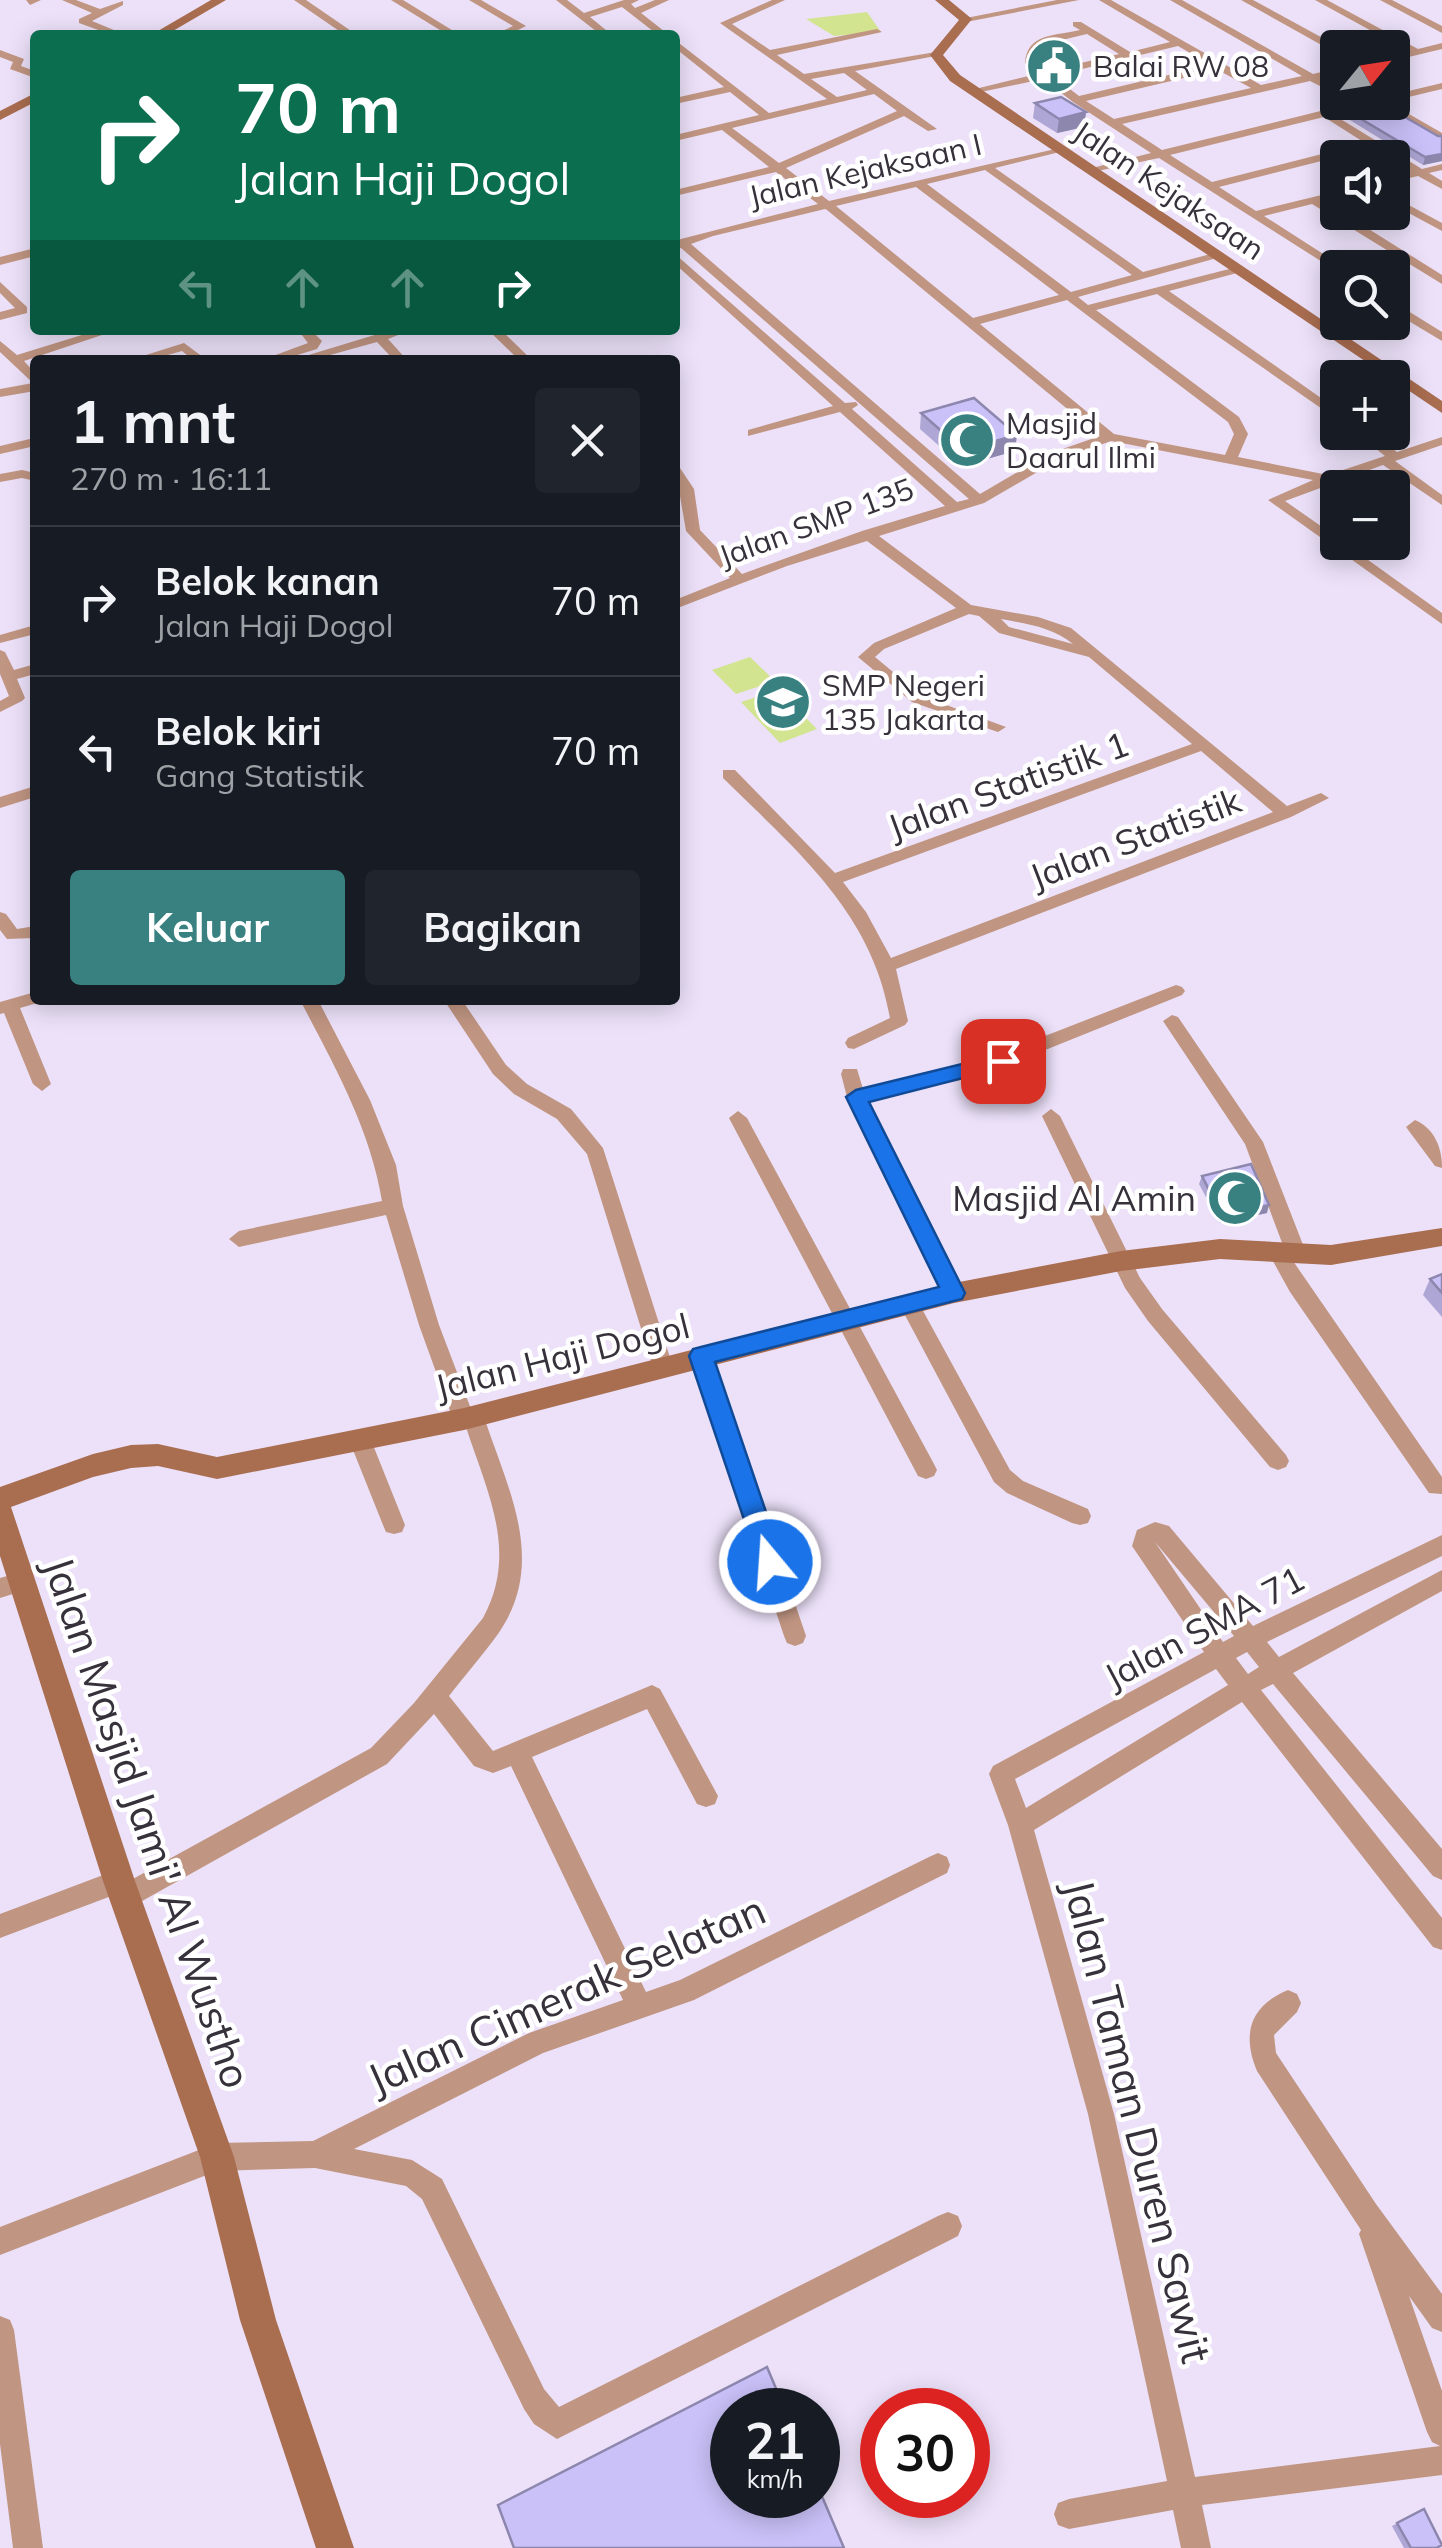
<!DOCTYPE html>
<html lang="id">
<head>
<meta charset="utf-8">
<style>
	:root { --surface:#171b24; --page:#20242c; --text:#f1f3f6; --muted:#9ea1a6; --line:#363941; --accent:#398181 }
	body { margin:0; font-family:Mulish,sans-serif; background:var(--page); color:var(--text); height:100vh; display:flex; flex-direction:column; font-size:38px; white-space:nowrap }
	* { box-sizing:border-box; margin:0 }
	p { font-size:32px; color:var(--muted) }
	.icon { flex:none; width:55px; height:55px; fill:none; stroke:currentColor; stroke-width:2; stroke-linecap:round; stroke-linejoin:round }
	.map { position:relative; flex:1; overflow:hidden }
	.panel { position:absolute; left:30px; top:355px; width:650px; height:650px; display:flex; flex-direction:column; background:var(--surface); border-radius:10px; box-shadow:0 5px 25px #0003 }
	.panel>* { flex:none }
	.banner { position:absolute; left:30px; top:30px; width:650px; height:305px; border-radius:10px; box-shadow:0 5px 25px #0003; background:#0b6e4f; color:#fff; overflow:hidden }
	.needle { width:65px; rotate:60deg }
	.buttons { position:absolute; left:1320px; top:30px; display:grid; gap:20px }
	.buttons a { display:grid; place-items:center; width:90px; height:90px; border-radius:10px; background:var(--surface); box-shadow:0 5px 25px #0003; font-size:50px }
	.speed { position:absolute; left:710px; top:2388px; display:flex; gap:20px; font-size:50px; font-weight:700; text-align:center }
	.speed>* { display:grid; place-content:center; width:130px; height:130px; border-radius:50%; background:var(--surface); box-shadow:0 5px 25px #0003; line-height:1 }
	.speed small { font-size:25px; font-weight:400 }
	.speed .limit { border:15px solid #d22; background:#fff; color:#111 }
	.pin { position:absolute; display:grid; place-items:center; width:85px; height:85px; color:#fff; margin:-42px; border-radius:20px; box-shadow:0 5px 15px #0006 }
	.me { position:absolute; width:110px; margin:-55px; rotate:342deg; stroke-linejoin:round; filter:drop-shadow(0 0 8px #0008) }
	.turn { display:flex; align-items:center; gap:35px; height:210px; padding:0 40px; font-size:45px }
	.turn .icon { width:130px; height:130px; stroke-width:2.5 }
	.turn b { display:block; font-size:70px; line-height:85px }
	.lanes { display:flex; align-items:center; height:95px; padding:0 40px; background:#0003; justify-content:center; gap:50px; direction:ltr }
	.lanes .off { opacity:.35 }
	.round { display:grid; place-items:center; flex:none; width:105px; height:105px; border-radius:10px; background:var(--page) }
	.overview { display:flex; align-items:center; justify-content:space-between; height:170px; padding:0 40px }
	h1 { font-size:60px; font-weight:700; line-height:75px }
	.button { display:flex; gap:20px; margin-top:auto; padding:20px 40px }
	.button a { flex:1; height:115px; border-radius:10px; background:var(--accent); color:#fff; font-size:40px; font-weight:700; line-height:115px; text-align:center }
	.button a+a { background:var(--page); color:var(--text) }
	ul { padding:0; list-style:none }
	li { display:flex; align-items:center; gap:30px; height:150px; padding:0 40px; border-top:2px solid var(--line) }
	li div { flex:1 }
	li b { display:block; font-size:38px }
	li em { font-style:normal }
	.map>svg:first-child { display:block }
</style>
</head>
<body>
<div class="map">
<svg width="1442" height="2548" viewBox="0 0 1442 2548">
	<rect width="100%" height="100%" fill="#ece1f9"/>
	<g fill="#d2e48f">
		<polygon points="867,12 881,32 834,36 806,19"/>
		<polygon points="750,657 775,681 736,694 712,670"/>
		<polygon points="778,690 817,729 780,743 741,702"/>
	</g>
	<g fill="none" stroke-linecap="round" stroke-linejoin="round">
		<g fill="#c09582" fill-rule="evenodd">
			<polygon points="26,0 41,0 30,5"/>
			<polygon points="62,0 76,0 100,9 123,1 123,5 92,21 126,35 112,35 79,23 79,19 92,13"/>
			<polygon points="294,0 306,0 357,35 345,35"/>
			<polygon points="391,0 403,0 460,35 448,35"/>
			<polygon points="469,0 481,0 526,26 508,35 494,35 513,26"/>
			<polygon points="556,0 567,0 584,13 624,0 639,0 631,4 635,8 655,0 669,0 641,13 669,35 658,35 622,7 590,17 612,35 601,35"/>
			<path d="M772,0H785L732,24L770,50L877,29L882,32L777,55L804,74L936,52L941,55L855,71L937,129L928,131L904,116L786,168L829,201L1064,147V151L995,168L1143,272L1218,252L1224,256L1078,297L1088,305L1241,266V272L1169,291L1338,410V420L1157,294L1096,310L1239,417L1248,434L1238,457L1328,475L1385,456L1355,432H1370L1397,452L1442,437V445L1395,461L1442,495V505L1383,465L1285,501L1338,538V542H1343L1442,613V624L1268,500L1313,480L1111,441L1058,460L984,503L879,536L971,605L1038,617L1071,628L1287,806L1321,793L1329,798L1291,817L896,969L908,1021L905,1025L854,1049L848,1048L845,1043L848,1038L890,1018C872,912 796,850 723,778V770H735L835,873L1192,744L1089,657L999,633L979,616L969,614L884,649L875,657L922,696L1006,727L998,732L992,730L912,702L858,657L874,643L956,608L867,541L787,566L675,609V600L730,578L686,531L675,467L680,468L694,489L700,530L742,574L862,531L945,506L840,412L748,436V430L833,406L675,264V254L845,403L856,402L858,405L852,409L957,502L969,499L681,248L675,250L677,240L818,204L776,172L675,196V190L769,167L722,130L675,141V135L759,115L730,92L675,104V98L724,87L675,48V40L769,113L827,99L720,23ZM844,73L867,90L837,97L811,79ZM874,94L897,111L779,163L732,128ZM985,170L1132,275L1071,292L927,184ZM916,187L1059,295L973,318L836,206ZM825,209L827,210L1100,436L1048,454L980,494L691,244L713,236ZM1067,300L1228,422L1234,434L1225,455L1114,434L980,324ZM1001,619C1027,624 1052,627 1073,644L1009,627ZM1201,751L1273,812L891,958L866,912L843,882Z"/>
			<polygon points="1057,0 1079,0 966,22 961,19"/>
			<path d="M1099,0H1111L1261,85L1302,76L1170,0H1182L1313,74L1338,68V74L1321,78L1338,87V95L1310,81L1122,124L1162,150L1357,102H1388L1442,133V141L1438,140L1375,104L1334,115L1422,169L1442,164V170L1429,173L1442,181V189L1418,176L1392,182V175L1410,171L1373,148L1219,187L1256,211L1338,191V198L1324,201L1442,275V284L1312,204L1264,216L1342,266L1338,268V272L1159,158L1088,173V169L1151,153L1073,102L1043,79L971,94V90L1037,74L1025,63C1027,33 1055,36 1080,30L1073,26V22H1081L1130,52L1170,42ZM1087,34L1119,54L1047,71L1035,62L1036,50L1041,45ZM1178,46L1211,65L1079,96L1053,76ZM1218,70L1251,88L1114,119L1086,101ZM1324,117L1365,143L1212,182L1170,155Z"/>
			<polygon points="1241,0 1253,0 1341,48 1334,52"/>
			<polygon points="1315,0 1327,0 1418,49 1442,43 1442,49 1392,61 1392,55 1408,51"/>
			<polygon points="1380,0 1392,0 1442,26 1442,33"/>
			<polygon points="0,50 24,59 21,66 35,71 35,78 10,69 13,62 0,57"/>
			<polygon points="1442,83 1442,89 1392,101 1392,95"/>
			<polygon points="1392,196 1442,223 1442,231 1392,204"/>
			<polygon points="35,248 35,256 0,265 0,257"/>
			<polygon points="0,282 27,307 27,313 0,320 0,312 15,308 0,293"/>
			<polygon points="1392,301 1442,332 1442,341 1392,311"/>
			<polygon points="98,330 117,330 24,361 35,373 35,391 0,397 0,389 33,383 0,352 0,341 17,355"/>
			<polygon points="298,330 311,330 322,341 317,349 281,360 262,360 308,343"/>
			<polygon points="391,330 411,330 388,339 407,360 394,360 377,342 312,360 292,360"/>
			<polygon points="488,330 501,330 532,360 519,360"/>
			<polygon points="184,343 207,360 193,360 182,351 150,360 130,360"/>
			<polygon points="34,438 35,446 0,454 0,446"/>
			<polygon points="22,470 35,473 35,481 22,478 0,482 0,474"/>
			<polygon points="35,625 35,634 0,643 0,635"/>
			<polygon points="0,650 5,652 14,670 35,664 35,674 17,679 25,698 22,701 0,712 0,701 9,696 0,674"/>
			<polygon points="35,786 35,797 0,808 0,797"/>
			<polygon points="0,912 6,914 17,929 35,926 35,938 7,939 0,930"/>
			<polygon points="1176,985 1182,987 1185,991 1182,995 983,1075 867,1101 964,1293 961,1299 947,1299 847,1097 841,1074 843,1069 857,1069 863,1089 973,1064"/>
			<polygon points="35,992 35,1000 43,1000 41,1002 20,1008 51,1084 42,1091 33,1084 4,1013 0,1014 0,1002"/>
			<path d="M300,1000H318L370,1100L396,1165L403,1206L439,1325L471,1409L480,1411L484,1417C508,1490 548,1562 498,1634C483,1655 465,1675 449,1696L493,1751L652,1685L660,1689L718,1796L715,1804L706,1807L697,1804L647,1709L532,1757L646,1992L680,1980L929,1857L938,1853L947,1857L950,1865L947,1873L694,2000L543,2053L354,2149L412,2160L442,2179L544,2389L559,2407L938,2216L948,2212L958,2216L962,2226L958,2236L557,2439L534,2424L524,2409L422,2199L406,2186L315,2168L217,2171L0,2255V2227L217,2143L313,2141L529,2033L623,2000L511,1766L493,1773L474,1766L434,1714L387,1764L135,1905L126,1908L117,1905L114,1895L0,1938V1914L119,1869L128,1873L131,1880L371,1748L414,1703L483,1618C519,1552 487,1492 466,1427L457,1425L453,1419L419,1325L386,1215L239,1247L229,1239L239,1231L382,1201C370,1128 334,1065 300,1000Z"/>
			<polygon points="444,1000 462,1000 506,1065 527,1084 571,1109 603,1148 673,1367 670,1373 656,1373 653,1367 587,1154 557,1119 514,1094 493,1074"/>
			<polygon points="1172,1015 1178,1017 1263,1142 1307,1255 1304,1260 1293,1261 1442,1477 1442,1494 1429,1493 1290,1292 1269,1254 1272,1249 1284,1248 1245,1144 1163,1021"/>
			<polygon points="1051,1109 1060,1116 1140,1278 1162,1309 1286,1455 1289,1461 1286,1467 1278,1470 1270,1467 1148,1321 1125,1288 1042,1116"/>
			<polygon points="738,1111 747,1118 934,1464 937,1470 934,1476 926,1479 918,1476 729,1118"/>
			<path d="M1415,1120C1435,1129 1442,1148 1442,1168L1435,1166L1406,1127Z"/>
			<polygon points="909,1296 916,1298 1010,1470 1023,1481 1088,1509 1091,1516 1088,1523 1080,1525 1072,1523 1007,1493 994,1482 899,1304 902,1298"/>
			<polygon points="701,1348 708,1350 711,1356 806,1636 803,1643 795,1646 787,1643 784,1636 691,1356 694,1350"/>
			<polygon points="360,1431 368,1434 371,1440 405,1525 402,1532 394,1534 386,1532 383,1525 349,1440 352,1434"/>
			<path d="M1155,1522L1169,1526L1253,1626L1442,1535V1556L1267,1642L1279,1657L1442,1570V1591L1293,1673L1442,1849V1880L1433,1876L1273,1684L1261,1690L1442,1918V1950L1433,1947L1242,1702L1034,1830L1114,2114L1195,2477L1440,2446L1432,2442L1427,2432L1359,2234L1361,2230L1257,2071C1242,2035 1249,2006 1288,1990L1297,1994L1301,2003L1297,2012L1274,2035L1276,2053L1376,2204L1442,2294V2332L1432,2328L1409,2296L1442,2391V2475L1202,2505L1211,2548H1181L1173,2510L1069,2529L1058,2525L1054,2514L1058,2503L1069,2499L1167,2481L1088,2114L1008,1825L989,1774L993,1766L1204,1652L1132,1546L1137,1530ZM1155,1542L1234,1636L1223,1642ZM1247,1652L1259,1667L1248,1674L1236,1658ZM1216,1669L1228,1685L1026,1808L1015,1779Z"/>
			<polygon points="21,1572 29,1575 32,1582 29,1589 0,1598 0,1578"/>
			<polygon points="0,2316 10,2320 14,2330 43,2548 13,2548 0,2444"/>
		</g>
		<g fill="#a96d50" fill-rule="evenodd">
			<polygon points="211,0 226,0 166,35 151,35"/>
			<polygon points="935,0 949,0 972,19 943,55 960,75 1442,401 1442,413 950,81 930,55 959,20"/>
			<polygon points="35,93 35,102 0,120 0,111"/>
			<polygon points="1442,1228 1442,1246 1331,1265 1220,1259 1121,1271 954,1303 464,1430 217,1479 158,1466 131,1468 93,1477 11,1507 135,1881 234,2157 276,2320 354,2548 316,2548 240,2320 200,2157 103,1881 0,1556 0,1487 93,1454 131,1445 158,1444 217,1457 464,1408 954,1283 1121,1251 1220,1239 1331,1245"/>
		</g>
	</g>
	<g fill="#aea6d5">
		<polygon points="1035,103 1086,112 1084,127 1057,133 1033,118"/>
		<polygon points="1346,110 1438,136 1442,136 1442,161 1423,165 1345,117"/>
		<polygon points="921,413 1015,451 962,466 920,429"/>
		<polygon points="1202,1176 1267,1213 1220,1223 1199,1184"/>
		<polygon points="1442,1274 1442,1317 1423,1295 1430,1279"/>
		<polygon points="1424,2509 1436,2548 1404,2548 1392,2526"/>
	</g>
	<g fill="#8d87ae">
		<polygon points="1086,112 1084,127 1057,133 1059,119"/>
		<polygon points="1442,154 1442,161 1423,165 1425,157"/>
		<polygon points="1017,435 1015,451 962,466 963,450"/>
		<polygon points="1269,1205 1267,1213 1220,1223 1222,1215"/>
	</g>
	<g fill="#cac1f8" stroke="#8d87ae" stroke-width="2.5">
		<polygon points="1061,97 1086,112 1059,119 1035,103"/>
		<polygon points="1379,102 1438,136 1442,136 1442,154 1425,157 1346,110"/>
		<polygon points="974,398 1017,435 963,450 921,413"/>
		<polygon points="1251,1164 1269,1205 1222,1215 1202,1176"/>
		<polygon points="1442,1274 1442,1293 1430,1279"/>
		<polygon points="767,2367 785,2410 732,2410 732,2495 818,2495 818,2487 844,2548 514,2548 498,2505"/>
		<polygon points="1424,2509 1442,2545 1436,2548 1411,2548 1397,2523"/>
	</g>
	<polygon fill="#1a73e8" stroke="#114b97" stroke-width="2.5" points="1003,1054 1010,1056 1013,1061 1010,1066 869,1102 965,1293 962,1299 715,1362 783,1562 779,1570 770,1573 761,1570 689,1356 693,1349 701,1347 939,1287 846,1097 856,1090"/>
	<defs>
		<g id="civic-disc" transform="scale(2.875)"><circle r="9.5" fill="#398181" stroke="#fff"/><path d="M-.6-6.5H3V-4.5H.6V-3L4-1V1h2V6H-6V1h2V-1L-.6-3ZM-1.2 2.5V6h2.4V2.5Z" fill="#fff"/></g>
		<g id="mosque-disc" transform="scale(2.875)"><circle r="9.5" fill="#398181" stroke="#fff"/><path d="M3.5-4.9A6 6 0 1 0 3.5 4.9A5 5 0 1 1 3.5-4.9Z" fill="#fff"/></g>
		<g id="school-disc" transform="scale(2.875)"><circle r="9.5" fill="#398181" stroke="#fff"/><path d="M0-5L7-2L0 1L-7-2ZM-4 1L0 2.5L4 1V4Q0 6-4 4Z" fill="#fff"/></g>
	</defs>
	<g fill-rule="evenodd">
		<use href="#civic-disc" x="1054" y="66"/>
		<use href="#mosque-disc" x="967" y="440"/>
		<use href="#school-disc" x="783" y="702"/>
		<use href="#mosque-disc" x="1235" y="1198"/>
	</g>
	<g text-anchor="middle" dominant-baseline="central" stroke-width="9" stroke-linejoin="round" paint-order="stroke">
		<g font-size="30" fill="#36313a" stroke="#fff" text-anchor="start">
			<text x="1093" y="66">Balai RW 08</text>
			<text x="1006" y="423">Masjid<tspan x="1006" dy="34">Daarul Ilmi</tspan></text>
			<text x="822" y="685">SMP Negeri<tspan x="822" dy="34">135 Jakarta</tspan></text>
		</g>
		<g font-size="30" fill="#36313a" stroke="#fff">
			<text transform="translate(865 170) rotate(-13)">Jalan Kejaksaan I</text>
			<text transform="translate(1169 190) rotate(34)">Jalan Kejaksaan</text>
			<text transform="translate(816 522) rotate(-20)">Jalan SMP 135</text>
		</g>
		<g font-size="35" fill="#36313a" stroke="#fff">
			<text transform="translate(1008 785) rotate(-20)">Jalan Statistik 1</text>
			<text transform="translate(1135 838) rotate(-21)">Jalan Statistik</text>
			<text transform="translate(562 1356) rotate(-14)">Jalan Haji Dogol</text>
			<text transform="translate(1204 1627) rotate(-28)">Jalan SMA 71</text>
		</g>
		<g font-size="35" fill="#36313a" stroke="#fff" text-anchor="end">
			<text x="1196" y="1198">Masjid Al Amin</text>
		</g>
		<g font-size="42" fill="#36313a" stroke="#fff">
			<text transform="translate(148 1822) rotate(71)">Jalan Masjid Jami' Al Wustho</text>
			<text transform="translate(566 1994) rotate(-24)">Jalan Cimerak Selatan</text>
			<text transform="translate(1138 2121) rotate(76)">Jalan Taman Duren Sawit</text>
		</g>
	</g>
</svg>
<div class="buttons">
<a><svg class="needle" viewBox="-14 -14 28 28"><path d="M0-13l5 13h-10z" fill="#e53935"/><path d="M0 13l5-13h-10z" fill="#9ea1a6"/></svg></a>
<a><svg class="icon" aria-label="sound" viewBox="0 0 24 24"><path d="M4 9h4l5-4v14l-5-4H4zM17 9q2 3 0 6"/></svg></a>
<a><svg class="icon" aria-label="search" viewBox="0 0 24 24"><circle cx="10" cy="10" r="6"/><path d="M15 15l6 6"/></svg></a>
<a>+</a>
<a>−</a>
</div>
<div class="speed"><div>21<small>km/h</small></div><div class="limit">30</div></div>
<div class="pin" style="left:1003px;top:1061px;background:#d93025"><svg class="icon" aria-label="arrive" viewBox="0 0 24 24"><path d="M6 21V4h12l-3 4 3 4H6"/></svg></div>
<svg class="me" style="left:770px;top:1562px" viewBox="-20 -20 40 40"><circle r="17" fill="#1a73e8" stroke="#fff" stroke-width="3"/><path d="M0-11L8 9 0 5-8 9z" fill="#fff"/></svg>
<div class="banner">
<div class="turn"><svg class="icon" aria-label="right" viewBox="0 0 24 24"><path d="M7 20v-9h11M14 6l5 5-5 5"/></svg><div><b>70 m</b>Jalan Haji Dogol</div></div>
<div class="lanes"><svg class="icon off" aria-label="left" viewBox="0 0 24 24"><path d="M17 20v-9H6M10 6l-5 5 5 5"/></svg><svg class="icon off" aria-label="ahead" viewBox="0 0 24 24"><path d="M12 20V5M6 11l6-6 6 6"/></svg><svg class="icon off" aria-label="ahead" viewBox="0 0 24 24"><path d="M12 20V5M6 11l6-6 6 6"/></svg><svg class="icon" aria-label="right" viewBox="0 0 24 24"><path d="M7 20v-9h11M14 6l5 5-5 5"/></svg></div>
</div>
<section class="panel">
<div class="overview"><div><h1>1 mnt</h1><p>270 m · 16:11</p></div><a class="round"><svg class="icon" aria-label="close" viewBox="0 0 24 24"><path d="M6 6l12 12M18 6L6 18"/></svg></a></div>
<ul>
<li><svg class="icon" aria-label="right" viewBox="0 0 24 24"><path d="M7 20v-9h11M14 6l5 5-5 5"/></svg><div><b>Belok kanan</b><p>Jalan Haji Dogol</p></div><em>70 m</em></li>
<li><svg class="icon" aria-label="left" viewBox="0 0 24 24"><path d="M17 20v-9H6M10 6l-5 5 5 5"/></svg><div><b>Belok kiri</b><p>Gang Statistik</p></div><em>70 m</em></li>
</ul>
<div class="button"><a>Keluar</a><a>Bagikan</a></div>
</section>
</div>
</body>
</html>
